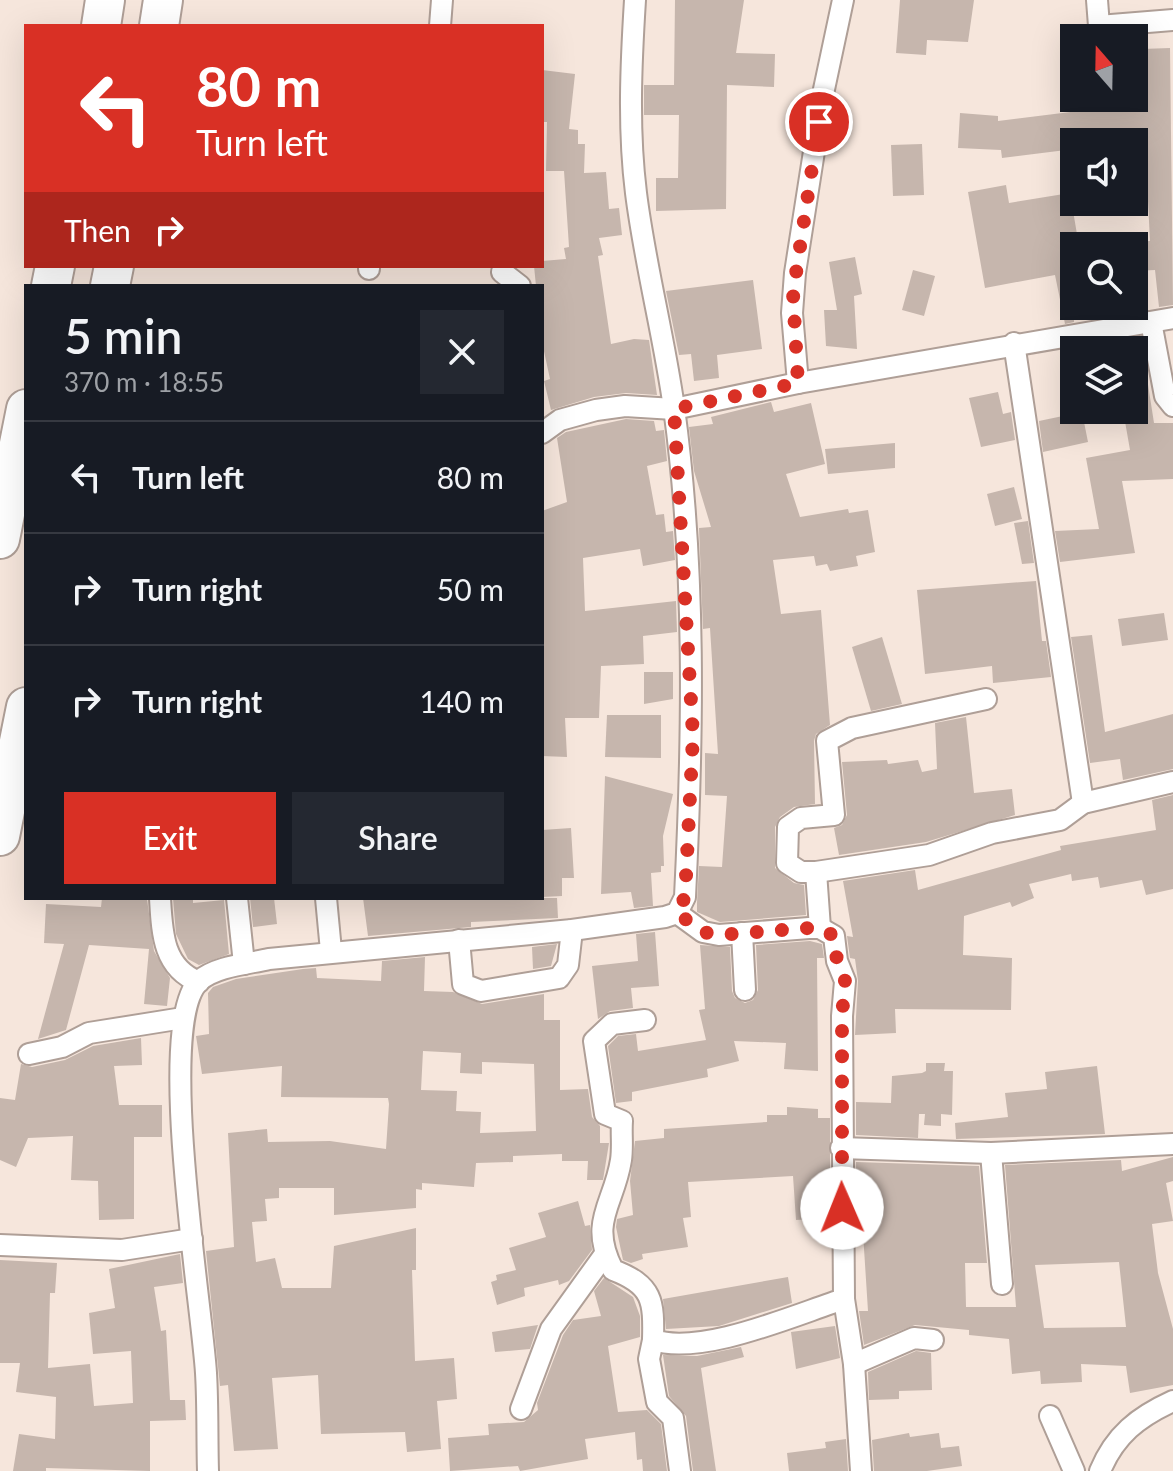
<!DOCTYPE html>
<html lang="en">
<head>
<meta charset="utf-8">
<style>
	:root { --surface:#171b24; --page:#242831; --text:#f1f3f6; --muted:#9ea1a6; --line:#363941; --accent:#d93025 }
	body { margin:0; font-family:Lato,sans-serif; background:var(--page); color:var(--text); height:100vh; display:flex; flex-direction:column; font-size:30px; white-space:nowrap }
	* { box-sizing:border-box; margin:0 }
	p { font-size:26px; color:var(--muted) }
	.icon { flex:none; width:44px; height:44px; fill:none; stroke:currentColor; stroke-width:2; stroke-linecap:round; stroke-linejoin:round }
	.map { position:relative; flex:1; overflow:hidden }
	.drawer { position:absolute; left:24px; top:284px; width:520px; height:616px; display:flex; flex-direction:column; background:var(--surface); border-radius:0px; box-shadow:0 8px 32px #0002 }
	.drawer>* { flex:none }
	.guide { position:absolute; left:24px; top:24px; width:520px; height:244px; border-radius:0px; box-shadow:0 8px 32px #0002; background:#d93025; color:#fff; overflow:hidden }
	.needle { width:52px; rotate:340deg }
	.tools { position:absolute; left:1060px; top:24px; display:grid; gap:16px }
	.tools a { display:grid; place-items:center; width:88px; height:88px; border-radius:0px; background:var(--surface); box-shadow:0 8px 32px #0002; font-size:40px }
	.pin { position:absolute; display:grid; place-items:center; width:68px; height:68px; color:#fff; margin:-34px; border:4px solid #fff; border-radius:50%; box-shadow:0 2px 8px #0007 }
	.me { position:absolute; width:88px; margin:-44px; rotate:359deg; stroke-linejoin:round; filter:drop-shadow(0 0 6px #0008) }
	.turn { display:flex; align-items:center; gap:28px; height:168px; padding:0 40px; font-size:36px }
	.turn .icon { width:104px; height:104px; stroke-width:2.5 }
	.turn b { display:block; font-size:56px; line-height:68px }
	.then { display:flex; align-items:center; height:76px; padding:0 40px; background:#0003; gap:16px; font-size:30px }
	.round { display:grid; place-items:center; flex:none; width:84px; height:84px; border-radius:0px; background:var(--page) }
	.summary { display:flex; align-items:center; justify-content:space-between; height:136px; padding:0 40px }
	h1 { font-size:48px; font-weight:600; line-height:60px }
	.action { display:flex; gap:16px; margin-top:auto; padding:16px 40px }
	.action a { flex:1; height:92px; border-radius:0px; background:var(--accent); color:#fff; font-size:32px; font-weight:600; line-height:92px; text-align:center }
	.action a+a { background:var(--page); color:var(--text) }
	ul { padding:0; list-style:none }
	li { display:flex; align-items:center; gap:24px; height:112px; padding:0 40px; border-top:2px solid var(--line) }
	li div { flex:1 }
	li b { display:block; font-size:30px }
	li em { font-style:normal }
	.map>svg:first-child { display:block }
</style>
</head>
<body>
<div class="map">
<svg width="1173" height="1471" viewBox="0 0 1173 1471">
	<rect width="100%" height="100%" fill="#f6e6dc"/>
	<g fill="#c6b6ad" fill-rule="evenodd">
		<polygon points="675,0 744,0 736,53 775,54 774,87 727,85 726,209 656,211 656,178 678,178 679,115 644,115 644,85 674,85"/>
		<polygon points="900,0 974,0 968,42 927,40 926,55 896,53"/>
		<polygon points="1170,48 1173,305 1159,307 1155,270 1134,271 1134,242 1150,241 1145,142 1074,142 1074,149 1002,158 1001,150 958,148 960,113 998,116 998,121 1143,103 1142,49"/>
		<polygon points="542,70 575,74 569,129 578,130 578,144 585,144 584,173 606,172 609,209 619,208 622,235 599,238 603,255 598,256 611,344 634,339 649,340 657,395 626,393 594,397 551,410 544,381 550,379 542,342 542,286 536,286 534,266 542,266 542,261 566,259 564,248 569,247 564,171 546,171 547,122 542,122"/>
		<polygon points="922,144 924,195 893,196 891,145"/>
		<polygon points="1006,185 1009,203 1070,193 1079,246 1074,246 1074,322 1065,324 1055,275 985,288 968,192"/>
		<polygon points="855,257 862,294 854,296 857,349 826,346 824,310 837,310 829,262"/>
		<polygon points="913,270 935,276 924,316 902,310"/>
		<polygon points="753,280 762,349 717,355 719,378 694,381 691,354 679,355 666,291"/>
		<polygon points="1142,346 1154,423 1173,423 1173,479 1122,481 1135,553 1060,562 1055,531 1099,529 1086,458 1130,450 1123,410 1134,410 1134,348"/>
		<polygon points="998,392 1003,414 1011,412 1015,440 981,447 969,398"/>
		<polygon points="771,402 774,412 811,403 825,464 786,474 800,517 848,509 849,513 868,510 875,552 856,556 858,566 830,571 827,564 816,566 814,556 773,560 781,614 821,610 830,725 816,734 814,741 815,804 794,807 780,817 775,827 775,868 794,883 804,885 806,915 720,922 697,912 697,903 699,866 722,867 727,796 705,795 705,753 718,754 710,628 703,629 699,528 711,527 694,471 689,427 713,424 711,417"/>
		<polygon points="1082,412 1088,442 1043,452 1039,421"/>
		<polygon points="626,419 654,421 656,431 664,430 667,461 647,466 656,515 664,514 666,532 673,531 675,560 643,566 640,549 583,558 585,611 676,601 677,632 643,636 644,664 601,666 599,718 565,718 567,757 542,756 542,511 567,502 557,438 566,432"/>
		<polygon points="895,443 895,468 828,474 825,449"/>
		<polygon points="1014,487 1022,519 995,526 987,494"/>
		<polygon points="1028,521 1034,563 1022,564 1014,523"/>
		<polygon points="1036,581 1042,641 1046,641 1051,677 993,683 992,666 925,674 917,590"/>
		<polygon points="1164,613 1168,640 1122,646 1118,619"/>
		<polygon points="1092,635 1105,732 1173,714 1173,769 1123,780 1120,759 1090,763 1071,637"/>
		<polygon points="882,637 902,704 871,711 852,647"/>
		<polygon points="644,672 673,672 673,699 644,704"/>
		<polygon points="607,715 661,715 661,758 605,757"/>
		<polygon points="966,717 974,793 1012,789 1015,815 926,842 839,855 834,828 842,825 847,815 842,762 887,760 888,764 918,760 922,772 937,769 935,723"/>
		<polygon points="605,776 673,794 663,836 664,866 661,866 661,872 651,873 653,906 634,908 631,892 601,894"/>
		<polygon points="1173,795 1173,889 1146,895 1142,880 1100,888 1098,877 1072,881 1071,874 1029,884 1034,898 1012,907 1010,902 964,916 963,955 1012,958 1011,1010 895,1009 896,1033 855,1035 858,981 855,959 850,958 847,936 853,937 843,881 915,870 918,890 1061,850 1060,846 1156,830 1152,800"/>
		<polygon points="571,828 574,878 562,878 562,896 542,897 542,830"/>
		<polygon points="102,898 147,899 154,951 170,978 167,1006 144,1004 149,949 89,945 66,1030 38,1039 64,944 44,943 46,904 101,907"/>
		<polygon points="173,898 193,898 193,903 224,900 229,954 199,965 188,959 176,934"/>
		<polygon points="250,898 274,898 277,924 253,927"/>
		<polygon points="363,898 557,898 558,918 471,922 471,927 368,936"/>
		<polygon points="655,932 659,986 631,988 633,1008 610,1011 598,1019 592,966 638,961 636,934"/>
		<polygon points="810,941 822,944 824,958 817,958 818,1071 784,1069 786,1043 734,1041 739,1061 707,1069 708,1077 632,1092 632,1101 616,1103 608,1046 618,1036 636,1034 638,1051 706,1040 699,1010 705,1009 700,945 730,947 732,991 735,998 745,1003 753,1000 758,990 756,945"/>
		<polygon points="557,944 551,966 533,969 532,947"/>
		<path d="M425,957L424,991L453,992L482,1004L544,994V1020H560V1090L588,1089L592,1117L600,1126V1143H609L603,1180H587L588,1161H562V1154L513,1156V1162L476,1163L474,1187L422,1183V1190L416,1189V1208L334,1215V1188H279V1198L265,1199L267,1221L252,1222L256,1262L275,1258L282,1288H331L334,1246L416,1228V1270H412L415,1361L454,1358L457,1399L437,1401L441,1449L407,1452L405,1432L321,1434L318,1375L272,1378L278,1449L234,1451L228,1385L220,1386L206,1251L234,1247L228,1133L267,1129L268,1142L330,1141L386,1149L389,1104L388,1098L281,1097L282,1066L202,1074L196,1036L209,1034L208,993L213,987L236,979L303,969L316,968L317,978L381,981L382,961ZM423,1051L461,1053L460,1073L482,1074V1062L534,1064L536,1131L480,1133L481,1112L456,1111L457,1091L421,1090Z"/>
		<polygon points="141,1038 142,1065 114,1066 119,1105 162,1105 162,1137 134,1137 134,1219 99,1220 98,1181 71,1180 73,1136 28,1138 16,1167 0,1160 0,1098 15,1100 21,1064 32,1067 65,1060 93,1046"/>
		<polygon points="926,1063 945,1063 944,1071 953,1071 952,1115 941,1114 941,1126 924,1125 925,1114 919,1114 918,1138 856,1135 856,1102 891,1103 892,1076 922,1073 926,1071"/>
		<polygon points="1097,1066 1105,1134 956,1139 955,1123 1008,1117 1005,1093 1047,1089 1045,1072"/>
		<polygon points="787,1107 818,1109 818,1118 830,1118 830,1218 796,1220 793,1176 688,1182 691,1217 683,1218 688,1247 642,1254 643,1259 631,1263 623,1260 616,1227 617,1219 633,1215 630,1181 635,1141 664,1138 664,1129 767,1122 767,1115 787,1115"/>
		<path d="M1173,1157V1181L1166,1183L1173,1221L1152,1224L1158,1273L1173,1329V1385L1130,1393L1126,1366L1081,1364L1082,1382L1041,1384L1040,1371L1012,1374L1009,1339L969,1335V1330L915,1325L864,1345L859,1311H868L863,1233H857L856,1162L979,1166L987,1263H965L966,1307H1016L1005,1165L1121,1160L1122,1171ZM1119,1262L1126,1327L1044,1328L1035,1265Z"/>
		<polygon points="578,1201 585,1226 590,1225 592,1250 569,1281 559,1285 558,1280 524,1288 525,1296 497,1305 491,1282 497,1280 496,1275 516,1270 509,1248 546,1237 538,1213"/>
		<polygon points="180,1254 183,1283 154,1287 161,1331 166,1330 170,1400 185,1400 186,1420 150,1421 150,1471 46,1468 46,1471 13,1471 19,1434 55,1439 56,1397 16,1392 20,1363 0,1363 0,1260 57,1263 55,1293 50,1293 48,1368 90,1364 94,1406 133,1403 131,1351 93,1354 89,1313 115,1308 109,1269"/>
		<polygon points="788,1277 792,1303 719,1326 666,1329 663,1299"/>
		<polygon points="604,1278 633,1297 640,1316 640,1337 608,1346 618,1412 647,1410 661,1424 667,1471 643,1471 642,1459 637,1460 635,1432 585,1439 588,1459 520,1471 518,1466 450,1471 448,1438 489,1435 488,1424 524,1422 538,1410 537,1403 563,1335 573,1320 601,1316 594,1291"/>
		<polygon points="538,1325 530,1349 495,1352 492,1332"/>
		<polygon points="835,1326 840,1358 796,1369 791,1332"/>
		<polygon points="741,1347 744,1357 701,1368 716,1471 693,1471 686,1416 669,1396 663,1355 697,1356"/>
		<polygon points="916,1351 931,1353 932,1390 899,1391 899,1399 869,1400 868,1372"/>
		<polygon points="909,1433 910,1437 939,1433 941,1448 959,1446 962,1466 927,1471 874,1471 872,1440"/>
		<polygon points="846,1439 848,1471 789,1471 787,1453 826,1448 825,1442"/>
	</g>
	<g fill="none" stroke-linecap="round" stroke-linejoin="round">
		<g stroke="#af9f97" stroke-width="24">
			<g id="minor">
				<polyline points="1097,0 1099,26 1173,20"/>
				<polyline points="440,26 442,0"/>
				<polyline points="369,266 369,269"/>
				<polyline points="502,272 520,286"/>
				<polyline points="1151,322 1165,396 1173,406"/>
				<polyline points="1014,343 1083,803"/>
				<polyline points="798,383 792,313 795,273 823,94 843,0"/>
				<polyline points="542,433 560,420 596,410 625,406 674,409 798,383 1173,318"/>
				<polyline points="816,872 929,855 992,833 1060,820 1083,803 1173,782"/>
				<path d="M160,898C162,933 163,968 199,982"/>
				<polyline points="237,898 244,964"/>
				<polyline points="326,898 331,951"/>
				<polyline points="677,913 703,932 719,935 809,928 820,928 834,936 837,961 845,981 842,1016 844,1299 854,1364 861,1471"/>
				<polyline points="820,928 816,872 801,872 787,863 788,827 801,818 834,815 827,741 852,728 986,699"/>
				<polyline points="742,933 745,990"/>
				<polyline points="459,940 463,984 481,991 559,978 568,965 572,930"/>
				<path d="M645,1020L612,1024L594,1041L605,1114L622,1121C621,1134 623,1147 621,1160C614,1205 588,1221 613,1270C653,1285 654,1301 653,1340C702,1356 794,1315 844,1299"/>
				<polyline points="29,1054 62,1047 89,1033 183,1018"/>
				<polyline points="841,1148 991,1153 1173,1144"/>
				<polyline points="991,1153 1002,1284"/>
				<polyline points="0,1245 122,1250 192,1239"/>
				<polyline points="653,1340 649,1359 657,1402 673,1418 680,1471"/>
				<polyline points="854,1364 914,1338 933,1340"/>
				<polyline points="521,1409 551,1329 605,1254"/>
				<polyline points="1050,1416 1074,1471"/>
				<path d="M208,1471C207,1439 208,1406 206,1373C202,1305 155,1024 199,981C216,966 248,964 269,959L572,930L665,917L677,913L685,897C693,735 696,569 674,408C664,336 645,265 636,193C628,129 631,64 635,0"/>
				<path d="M1100,1471C1115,1435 1138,1417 1173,1401"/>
			</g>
		</g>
		<g stroke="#af9f97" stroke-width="42">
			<g id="motorway">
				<polyline points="101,26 105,0"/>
				<polyline points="159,26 163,0"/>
				<polyline points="51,286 55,266"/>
				<polyline points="110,286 114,266"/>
				<polyline points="0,539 26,409"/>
				<polyline points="0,836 26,707"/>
			</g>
		</g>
		<use href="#minor" stroke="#fff" stroke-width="20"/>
		<use href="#motorway" stroke="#fff" stroke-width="38"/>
	</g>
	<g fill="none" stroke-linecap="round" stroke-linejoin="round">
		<polyline stroke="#d93025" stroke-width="14" stroke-dasharray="0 25.2" points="819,122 793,293 798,383 674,409 693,736 685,897 677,913 703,932 719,935 809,928 820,928 834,936 837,961 845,981 842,1016 842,1208"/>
	</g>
</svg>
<div class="tools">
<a><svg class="needle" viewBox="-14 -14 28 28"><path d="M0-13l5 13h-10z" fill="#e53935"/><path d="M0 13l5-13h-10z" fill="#9ea1a6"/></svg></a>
<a><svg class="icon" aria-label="sound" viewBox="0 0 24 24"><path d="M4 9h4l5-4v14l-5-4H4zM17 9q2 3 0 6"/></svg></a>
<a><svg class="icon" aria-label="search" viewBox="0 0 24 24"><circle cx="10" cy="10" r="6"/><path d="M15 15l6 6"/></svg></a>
<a><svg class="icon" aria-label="layers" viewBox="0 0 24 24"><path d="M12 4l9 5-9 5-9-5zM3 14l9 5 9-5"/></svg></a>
</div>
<div class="pin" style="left:819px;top:122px;background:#d93025"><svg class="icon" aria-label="arrive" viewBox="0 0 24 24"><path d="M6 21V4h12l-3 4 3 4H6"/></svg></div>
<svg class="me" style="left:842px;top:1208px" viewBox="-20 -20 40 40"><circle r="19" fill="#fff"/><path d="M0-13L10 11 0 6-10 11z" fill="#d93025"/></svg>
<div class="guide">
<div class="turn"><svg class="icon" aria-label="left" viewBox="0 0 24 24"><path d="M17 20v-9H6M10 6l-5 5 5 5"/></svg><div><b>80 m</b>Turn left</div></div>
<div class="then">Then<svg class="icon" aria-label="right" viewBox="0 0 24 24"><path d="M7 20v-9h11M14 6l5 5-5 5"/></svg></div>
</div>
<section class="drawer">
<div class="summary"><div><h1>5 min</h1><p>370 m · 18:55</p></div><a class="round"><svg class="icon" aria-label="close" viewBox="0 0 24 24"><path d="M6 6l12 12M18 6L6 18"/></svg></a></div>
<ul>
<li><svg class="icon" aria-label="left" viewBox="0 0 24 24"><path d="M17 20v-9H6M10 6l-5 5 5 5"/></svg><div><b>Turn left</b></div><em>80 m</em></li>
<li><svg class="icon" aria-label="right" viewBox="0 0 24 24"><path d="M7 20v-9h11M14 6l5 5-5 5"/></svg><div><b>Turn right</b></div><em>50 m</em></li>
<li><svg class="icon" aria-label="right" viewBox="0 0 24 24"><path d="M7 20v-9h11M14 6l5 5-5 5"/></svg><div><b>Turn right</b></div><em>140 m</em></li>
</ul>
<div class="action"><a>Exit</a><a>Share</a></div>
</section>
</div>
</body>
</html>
